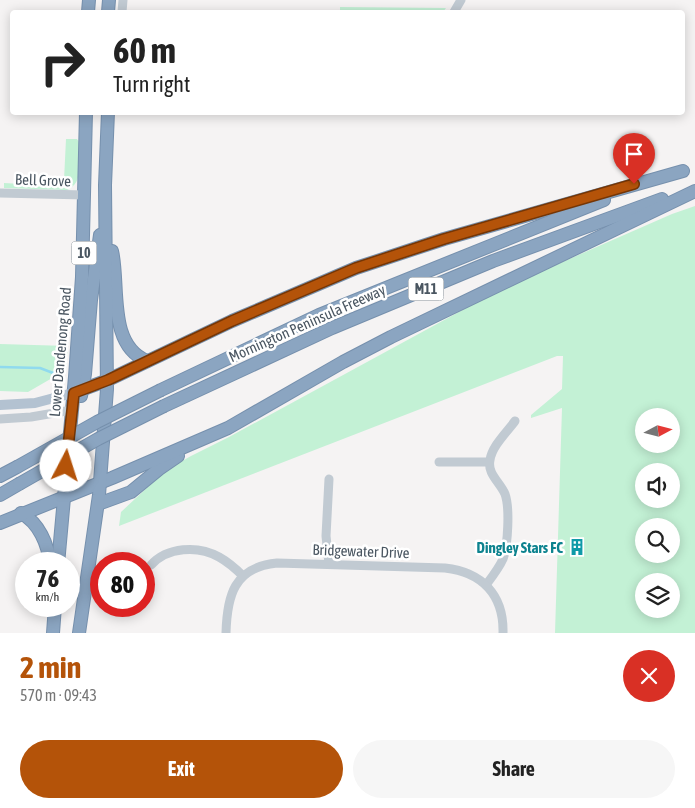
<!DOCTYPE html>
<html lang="en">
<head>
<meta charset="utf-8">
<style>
	:root { --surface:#fff; --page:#f6f6f6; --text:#222; --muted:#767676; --accent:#b45309 }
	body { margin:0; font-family:"Asap Condensed",sans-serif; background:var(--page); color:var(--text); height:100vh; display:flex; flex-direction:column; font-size:19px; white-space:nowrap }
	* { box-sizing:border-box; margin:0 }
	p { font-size:16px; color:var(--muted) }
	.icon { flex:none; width:28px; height:28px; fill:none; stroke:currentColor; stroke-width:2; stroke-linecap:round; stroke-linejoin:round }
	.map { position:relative; height:633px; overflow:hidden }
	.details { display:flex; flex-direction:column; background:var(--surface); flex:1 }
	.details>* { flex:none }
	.hud { position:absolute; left:10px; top:10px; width:675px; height:105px; border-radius:5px; box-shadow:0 2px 12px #0003; background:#fff; color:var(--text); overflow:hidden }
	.needle { width:32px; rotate:83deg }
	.buttons { position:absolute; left:635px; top:408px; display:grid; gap:10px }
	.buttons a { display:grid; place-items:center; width:45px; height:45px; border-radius:50%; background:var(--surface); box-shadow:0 2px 12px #0003; font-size:25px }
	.speed { position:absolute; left:15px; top:552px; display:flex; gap:10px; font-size:25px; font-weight:700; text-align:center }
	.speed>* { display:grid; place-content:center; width:65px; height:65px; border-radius:50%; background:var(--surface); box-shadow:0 2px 12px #0003; line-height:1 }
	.speed small { font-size:12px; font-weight:400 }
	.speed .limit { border:8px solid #d22; background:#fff; color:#111 }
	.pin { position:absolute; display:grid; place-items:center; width:42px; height:42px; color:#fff; margin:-51px -21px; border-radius:50% 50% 50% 0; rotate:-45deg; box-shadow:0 0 5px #0007 }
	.pin .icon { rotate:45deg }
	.me { position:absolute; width:55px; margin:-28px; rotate:5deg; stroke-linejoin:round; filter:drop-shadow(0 0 4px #0008) }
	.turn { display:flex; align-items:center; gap:18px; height:105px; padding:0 20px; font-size:22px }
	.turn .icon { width:65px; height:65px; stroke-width:2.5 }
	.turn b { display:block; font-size:35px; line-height:42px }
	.round { display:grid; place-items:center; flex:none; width:52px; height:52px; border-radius:26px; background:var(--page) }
	.overview { display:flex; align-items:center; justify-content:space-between; height:85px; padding:0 20px }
	h1 { font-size:30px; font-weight:700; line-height:38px; color:var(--accent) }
	.primary-button { display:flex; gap:10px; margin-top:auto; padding:10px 20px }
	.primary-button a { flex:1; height:58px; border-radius:30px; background:var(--accent); color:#fff; font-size:20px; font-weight:700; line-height:58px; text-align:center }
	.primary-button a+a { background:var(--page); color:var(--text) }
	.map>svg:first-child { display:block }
</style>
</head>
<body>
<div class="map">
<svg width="695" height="633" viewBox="0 0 695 633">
	<rect width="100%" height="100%" fill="#f5f3f3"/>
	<g fill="#c3f1d5" fill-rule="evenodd">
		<polygon points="340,7 446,8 443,12 340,12"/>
		<path d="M66,139H77L79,142C79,157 85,183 67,190L4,188V183L22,184V179L64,180Z"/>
		<path d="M695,206V633H555L562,408L531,418V415L562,389L563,356H557L119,526L121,512L166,470L191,456L229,437L503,288L672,214ZM644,416H671V444H644ZM644,471H671V499H644ZM644,526H671V554H644ZM644,581H671V609H644Z"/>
		<polygon points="0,344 68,346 66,370 28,392 0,391"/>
	</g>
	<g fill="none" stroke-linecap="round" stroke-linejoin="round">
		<polyline stroke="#90daee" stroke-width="2.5" points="0,367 40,368 53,373 62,367"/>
		<g stroke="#7690ad" stroke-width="14">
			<g id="highway">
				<polyline points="88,12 89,0"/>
				<polyline points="108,12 109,0"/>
				<path d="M112,251C120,285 107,345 147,361"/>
				<polyline points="161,390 319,315 604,200"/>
				<polyline points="73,393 108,380 232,321 356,268 444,239 683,171"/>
				<polyline points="81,396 85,374 91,300 100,235"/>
				<polyline points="164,406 332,328 493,261 662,199"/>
				<polyline points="0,476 17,467"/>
				<polyline points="0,495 19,484"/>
				<polyline points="98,504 131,492 159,469 178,456"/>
				<path d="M21,513C39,523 48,544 50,564"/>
				<polyline points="0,523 112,478 228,428 343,362 391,337 695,191"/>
				<polyline points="58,564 75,377 82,277 86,112"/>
				<polyline points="53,633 55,606"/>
				<polyline points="79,633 99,495 107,389 105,185 108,112"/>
			</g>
		</g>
		<g stroke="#c1cad2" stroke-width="9">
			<polyline points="122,12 123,0"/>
			<polyline points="454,12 461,0"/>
			<polyline points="0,193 85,195"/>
			<polyline points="0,419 31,417 72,410"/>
			<polyline points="439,462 489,462"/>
			<polyline points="329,564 326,536 329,479"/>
			<path d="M151,565C167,547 198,545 219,557C228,562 236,569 243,576"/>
			<path d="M486,585C492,577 499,568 503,559C508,545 510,508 505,494C500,482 487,474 490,460C492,446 507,432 515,421"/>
			<path d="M226,633C227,596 234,567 277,563L445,568C482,572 504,595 503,633"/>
		</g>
		<polyline stroke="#b3c2d1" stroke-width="10" points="0,405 35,403 73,393"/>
		<use href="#highway" stroke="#8ba5c1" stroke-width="12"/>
		<g stroke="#7690ad" stroke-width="14" stroke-linecap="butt">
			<g id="highway-bridge">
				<polyline points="17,467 97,422 161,390"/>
				<polyline points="19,484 98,439 164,406"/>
			</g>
		</g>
		<use href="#highway-bridge" stroke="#8ba5c1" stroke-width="12"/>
	</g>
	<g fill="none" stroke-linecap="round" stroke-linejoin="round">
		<g stroke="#753606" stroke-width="12">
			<polyline id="route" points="66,466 74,393 108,380 232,321 356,268 444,239 634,184"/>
		</g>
		<use href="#route" stroke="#b45309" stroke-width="9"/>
	</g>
	<defs>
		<g id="building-bare" transform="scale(1.35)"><path d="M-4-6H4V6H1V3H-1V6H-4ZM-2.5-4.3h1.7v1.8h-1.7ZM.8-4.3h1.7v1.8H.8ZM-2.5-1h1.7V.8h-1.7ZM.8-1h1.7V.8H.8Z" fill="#0f9aa8" stroke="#fff" stroke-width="2.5" paint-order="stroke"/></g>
	</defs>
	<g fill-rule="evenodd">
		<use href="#building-bare" x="577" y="547"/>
	</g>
	<g text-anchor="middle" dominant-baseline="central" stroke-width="5" stroke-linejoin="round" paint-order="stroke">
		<g fill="#fff" stroke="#808990" stroke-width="1">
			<rect x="71.5" y="241.5" width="25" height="23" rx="4"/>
			<rect x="408.5" y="277.5" width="35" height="23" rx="4"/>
		</g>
		<g font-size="14" font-weight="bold" fill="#4a5661">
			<text x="84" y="253">10</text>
			<text x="426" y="289">M11</text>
		</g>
		<g font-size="15" fill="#4a5661" stroke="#fff">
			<text transform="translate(43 180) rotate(2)">Bell Grove</text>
			<text transform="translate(307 323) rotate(-24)">Mornington Peninsula Freeway</text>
			<text transform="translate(60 352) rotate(-85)">Lower Dandenong Road</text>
			<text transform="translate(361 551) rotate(2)">Bridgewater Drive</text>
		</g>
		<g font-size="15" font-weight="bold" fill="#0d838f" stroke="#fff" text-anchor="end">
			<text x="563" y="547">Dingley Stars FC</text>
		</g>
	</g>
</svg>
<div class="buttons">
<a><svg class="needle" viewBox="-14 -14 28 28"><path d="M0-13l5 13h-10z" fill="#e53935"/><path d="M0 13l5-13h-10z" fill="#767676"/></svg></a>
<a><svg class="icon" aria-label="sound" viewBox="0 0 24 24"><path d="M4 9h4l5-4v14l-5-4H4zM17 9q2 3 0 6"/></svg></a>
<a><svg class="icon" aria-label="search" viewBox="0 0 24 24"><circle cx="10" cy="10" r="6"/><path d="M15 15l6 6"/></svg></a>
<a><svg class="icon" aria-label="layers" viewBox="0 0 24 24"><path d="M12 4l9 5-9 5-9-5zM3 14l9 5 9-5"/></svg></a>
</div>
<div class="speed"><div>76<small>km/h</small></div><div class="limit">80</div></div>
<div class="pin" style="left:634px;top:184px;background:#d93025"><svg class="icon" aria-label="arrive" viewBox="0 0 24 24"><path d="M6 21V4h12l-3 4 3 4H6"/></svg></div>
<svg class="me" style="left:66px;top:466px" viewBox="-20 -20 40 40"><circle r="19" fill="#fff"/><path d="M0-13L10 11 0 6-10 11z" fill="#b45309"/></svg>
<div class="hud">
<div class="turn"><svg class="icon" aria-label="right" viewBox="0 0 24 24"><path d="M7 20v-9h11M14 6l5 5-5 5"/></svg><div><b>60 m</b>Turn right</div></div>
</div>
</div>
<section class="details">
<div class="overview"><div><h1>2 min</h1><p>570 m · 09:43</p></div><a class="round" style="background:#d93025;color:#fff"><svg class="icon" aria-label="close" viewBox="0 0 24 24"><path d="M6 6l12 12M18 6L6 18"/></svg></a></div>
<div class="primary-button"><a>Exit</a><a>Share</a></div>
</section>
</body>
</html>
